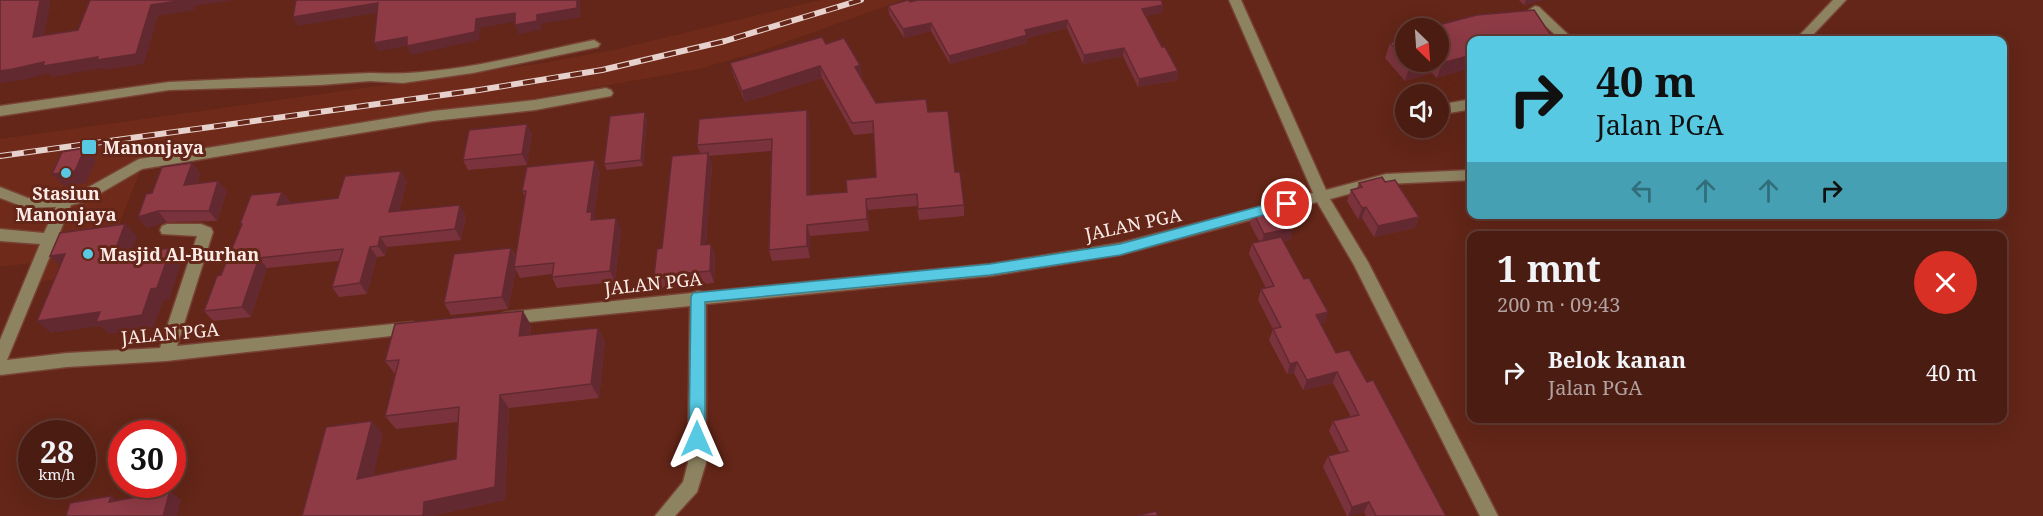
<!DOCTYPE html>
<html lang="id">
<head>
<meta charset="utf-8">
<style>
	:root { --surface:#4a1c12; --page:#542920; --text:#f1f3f6; --muted:#b2a19f; --line:#613a32 }
	body { margin:0; font-family:"Noto Serif",serif; background:var(--page); color:var(--text); height:100vh; display:flex; flex-direction:column; font-size:22px; white-space:nowrap }
	* { box-sizing:border-box; margin:0 }
	p { font-size:20px; color:var(--muted) }
	.icon { flex:none; width:33px; height:33px; fill:none; stroke:currentColor; stroke-width:2; stroke-linecap:round; stroke-linejoin:round }
	.map { position:relative; flex:1; overflow:hidden }
	.panel { position:absolute; left:1467px; top:231px; width:540px; height:192px; display:flex; flex-direction:column; background:var(--surface); border-radius:12px; box-shadow:0 6px 24px #0002,0 0 0 2px var(--line) }
	.panel>* { flex:none }
	.hud { position:absolute; left:1467px; top:36px; width:540px; height:183px; border-radius:12px; box-shadow:0 6px 24px #0002,0 0 0 2px var(--line); background:#57c9e2; color:#111; overflow:hidden }
	.needle { width:39px; rotate:155deg }
	.tools { position:absolute; left:1395px; top:18px; display:grid; gap:12px }
	.tools a { display:grid; place-items:center; width:54px; height:54px; border-radius:50%; background:var(--surface); box-shadow:0 6px 24px #0002,0 0 0 2px var(--line); font-size:30px }
	.speed { position:absolute; left:18px; top:420px; display:flex; gap:12px; font-size:30px; font-weight:700; text-align:center }
	.speed>* { display:grid; place-content:center; width:78px; height:78px; border-radius:50%; background:var(--surface); box-shadow:0 6px 24px #0002,0 0 0 2px var(--line); line-height:1 }
	.speed small { font-size:15px; font-weight:400 }
	.speed .limit { border:9px solid #d22; background:#fff; color:#111 }
	.pin { position:absolute; display:grid; place-items:center; width:51px; height:51px; color:#fff; margin:-26px; border:3px solid #fff; border-radius:50%; box-shadow:0 2px 6px #0007 }
	.me { position:absolute; width:66px; margin:-33px; rotate:0deg; stroke-linejoin:round; filter:drop-shadow(0 0 4px #0008) }
	.turn { display:flex; align-items:center; gap:21px; height:126px; padding:0 30px; font-size:27px }
	.turn .icon { width:78px; height:78px; stroke-width:2.5 }
	.turn b { display:block; font-size:42px; line-height:51px }
	.lanes { display:flex; align-items:center; height:57px; padding:0 30px; background:#0003; justify-content:center; gap:30px; direction:ltr }
	.lanes .off { opacity:.35 }
	.round { display:grid; place-items:center; flex:none; width:63px; height:63px; border-radius:32px; background:var(--page) }
	.headline { display:flex; align-items:center; justify-content:space-between; height:102px; padding:0 30px }
	h1 { font-size:36px; font-weight:700; line-height:45px }
	ul { padding:0; list-style:none }
	li { display:flex; align-items:center; gap:18px; height:78px; padding:0 30px }
	li div { flex:1 }
	li b { display:block; font-size:22px }
	li em { font-style:normal }
	.map>svg:first-child { display:block }
</style>
</head>
<body>
<div class="map">
<svg width="2043" height="516" viewBox="0 0 2043 516">
	<rect width="100%" height="100%" fill="#632618"/>
	<polygon fill="#6f2a1a" points="820,0 903,0 758,52 699,69 490,106 145,158 100,273 23,284 32,263 0,267 0,240 5,229 0,228 0,139 543,63 618,49"/>
	<g fill="none" stroke-linecap="round" stroke-linejoin="round">
		<g stroke="#784235" stroke-width="3">
			<g id="minor">
				<polygon points="1229,0 1241,0 1326,190 1386,174 1472,170 1472,180 1386,184 1330,199 1368,262 1498,516 1480,516 1354,265 1317,202 1120,255 990,276 706,304 706,463 697,492 675,516 655,516 683,482 688,463 690,306 507,324 501,322 499,318 501,314 507,312 692,293 698,291 703,292 990,264 1120,243 1313,193"/>
				<polygon points="1833,0 1846,0 1808,40 1795,40"/>
				<polygon points="1535,6 1539,7 1574,40 1561,40 1531,13 1529,10"/>
				<path d="M594,40L600,44L598,47L473,73L403,83L370,81L321,85L169,90L0,116V106L169,82L370,73C445,77 521,55 594,40Z"/>
				<polygon points="606,88 611,90 613,93 611,96 535,110 433,121 142,169 87,201 71,205 7,360 67,353 160,348 197,236 162,234 160,230 162,226 167,224 201,224 211,228 213,232 177,346 412,322 418,323 420,328 418,333 166,361 67,367 0,375 0,340 40,244 0,241 0,229 44,233 56,207 27,208 0,198 0,187 28,198 66,196 78,193 139,159 433,111 535,100"/>
				<polygon points="1472,99 1472,109 1438,115 1438,105"/>
			</g>
		</g>
		<use href="#minor" fill="#8d8361" fill-rule="evenodd"/>
		<g stroke="#e7d1cc" stroke-width="6">
			<polyline id="rail" points="0,156 479,90 602,70 725,41 861,0"/>
		</g>
		<use href="#rail" stroke="#632618" stroke-width="4" stroke-dasharray="12" stroke-linecap="butt"/>
	</g>
	<g fill="#7a333c">
		<polygon points="1519,0 1543,0 1524,5"/>
		<polygon points="910,2 1163,5 1162,13 1145,16 1162,47 1178,71 1177,80 1138,87 1123,56 1083,64 1067,28 1027,38 1027,43 950,64 931,31 904,38 889,14 888,6"/>
		<polygon points="1438,28 1472,40 1437,78 1432,73 1405,81 1385,58 1390,43 1406,39 1406,62 1438,62"/>
		<polygon points="826,44 860,65 862,77 861,78 876,103 928,112 955,172 964,205 964,216 919,220 917,206 868,210 869,231 810,236 810,258 772,261 769,250 771,151 709,156 712,165 706,244 711,244 715,256 714,283 659,288 654,276 662,248 700,153 697,145 810,122 810,195 847,192 876,177 874,133 854,135 822,78 745,102 733,74 730,63"/>
		<polygon points="647,118 643,166 607,170 604,164"/>
		<polygon points="532,134 527,165 468,170 463,160"/>
		<polygon points="192,163 200,173 197,184 218,181 227,191 217,221 167,222 147,228 138,217 152,193"/>
		<polygon points="600,172 594,215 595,220 621,229 615,282 557,288 552,277 552,274 520,278 516,270 508,309 451,315 444,303 511,248 516,256 525,197 522,191"/>
		<polygon points="407,181 399,211 466,216 461,240 387,247 385,256 377,257 367,294 339,297 332,287 339,261 267,268 251,317 213,321 204,311 221,275 241,226 240,224 282,192 290,202 290,203 338,198"/>
		<polygon points="1385,182 1419,217 1415,228 1374,237 1362,218 1358,219 1347,201 1351,190 1357,188 1359,183"/>
		<polygon points="1253,212 1293,228 1290,240 1283,241 1304,279 1328,312 1324,323 1320,324 1336,353 1367,382 1446,516 1366,516 1364,512 1347,516 1323,467 1328,456 1340,453 1329,431 1333,421 1351,417 1333,383 1303,390 1294,373 1287,374 1269,340 1273,329 1258,300 1261,289 1266,288 1249,254 1252,243 1259,241 1250,224"/>
		<polygon points="531,325 530,335 598,328 605,342 599,398 509,408 505,500 435,515 435,516 302,516 383,434 373,475 456,459 458,422 396,429 385,416 395,374 385,361"/>
	</g>
	<g fill="#632931">
		<polygon points="40,0 51,0 42,47 33,37"/>
		<polygon points="185,0 233,0 195,6 194,10 158,16 144,64 105,70 103,68 52,77 49,73 23,80 0,83 0,71 44,62 151,5"/>
		<polygon points="577,0 580,0 581,17 541,24 541,30 518,34 515,25 537,15"/>
		<polygon points="1526,0 1543,0 1524,5"/>
		<polygon points="378,3 383,12 298,26 293,17"/>
		<polygon points="1163,5 1162,13 1141,17 1142,9"/>
		<polygon points="515,13 518,21 480,28 479,40 411,55 407,46 379,51 374,43 407,37 476,19"/>
		<polygon points="1067,20 1067,28 1027,38 1027,43 950,64 949,56 1025,30"/>
		<polygon points="931,23 931,31 904,38 903,29"/>
		<polygon points="1124,48 1123,56 1083,64 1084,55"/>
		<polygon points="1472,55 1472,68 1437,78 1442,63"/>
		<polygon points="1425,62 1436,62 1432,73 1405,81 1410,66"/>
		<polygon points="860,65 862,77 857,79 855,67"/>
		<polygon points="820,66 822,78 745,102 742,91"/>
		<polygon points="1178,71 1177,80 1138,87 1139,79"/>
		<polygon points="807,110 810,122 810,207 807,195"/>
		<polygon points="645,112 647,118 643,166 641,160"/>
		<polygon points="527,124 532,134 527,165 522,154"/>
		<polygon points="85,148 96,160 86,183 64,186 52,174"/>
		<polygon points="708,153 712,165 705,257 701,245"/>
		<polygon points="595,160 600,172 594,215 597,223 596,231 587,212"/>
		<polygon points="192,163 200,173 193,196 184,185"/>
		<polygon points="401,171 407,181 396,223 389,212"/>
		<polygon points="218,181 227,191 217,221 209,211"/>
		<polygon points="282,192 290,202 285,215 277,205"/>
		<polygon points="866,199 868,210 869,231 867,219"/>
		<polygon points="460,205 466,216 461,240 455,229"/>
		<polygon points="1366,207 1362,218 1358,219 1362,208"/>
		<polygon points="158,211 167,222 147,228 138,217"/>
		<polygon points="1419,217 1415,228 1374,237 1378,226"/>
		<polygon points="616,218 621,229 615,282 610,271"/>
		<polygon points="125,224 137,236 125,269 113,256"/>
		<polygon points="807,225 810,236 810,258 807,246"/>
		<polygon points="1293,228 1290,240 1261,246 1264,234"/>
		<polygon points="380,237 387,247 385,256 378,246"/>
		<polygon points="711,244 715,256 714,283 710,271"/>
		<polygon points="370,247 377,257 367,294 360,283"/>
		<polygon points="171,248 182,261 169,300 163,301 154,327 109,334 100,326 51,333 37,321 100,312 151,289"/>
		<polygon points="511,248 517,260 514,267 516,270 508,309 502,297"/>
		<polygon points="65,254 63,269 50,256"/>
		<polygon points="259,258 267,268 251,317 242,307"/>
		<polygon points="523,311 531,325 527,350 519,336"/>
		<polygon points="1328,312 1324,323 1312,326 1316,315"/>
		<polygon points="598,328 605,342 599,398 591,384"/>
		<polygon points="1297,362 1294,373 1287,374 1290,364"/>
		<polygon points="1337,372 1333,383 1303,390 1307,380"/>
		<polygon points="500,395 509,408 505,500 435,515 435,516 423,516 424,502 495,487"/>
		<polygon points="372,421 383,434 370,491 357,479"/>
		<polygon points="170,491 181,500 177,516 163,516"/>
		<polygon points="111,496 123,505 109,502"/>
		<polygon points="1369,502 1364,512 1348,516 1352,507"/>
	</g>
	<g fill="#8e3b46" stroke="#632931" stroke-width="1.5">
		<polygon points="0,0 40,0 33,37 78,30 90,0 185,0 151,5 136,54 97,60 98,57 43,66 44,62 13,69 0,71"/>
		<polygon points="296,0 577,0 577,8 537,15 537,21 515,25 515,13 476,19 475,32 407,46 407,37 374,43 378,3 293,17"/>
		<polygon points="908,0 910,2 918,0 1161,0 1163,5 1142,9 1162,47 1165,47 1178,71 1139,79 1124,48 1084,55 1067,20 1025,30 1027,35 949,56 931,23 903,29 888,6"/>
		<polygon points="1534,10 1554,40 1472,40 1472,55 1442,63 1438,59 1438,28 1427,28 1477,15"/>
		<polygon points="822,37 826,44 844,38 860,65 855,67 876,103 926,99 928,112 948,111 955,172 960,172 964,205 918,209 917,194 866,199 867,219 807,225 807,246 769,250 772,139 697,145 699,119 807,110 807,195 847,192 846,180 876,177 873,121 852,123 820,66 742,91 730,63"/>
		<polygon points="1406,39 1406,61 1390,43"/>
		<polygon points="1406,62 1425,62 1410,66"/>
		<polygon points="645,112 641,160 604,164 610,116"/>
		<polygon points="527,124 522,154 463,160 469,130"/>
		<polygon points="85,148 75,171 52,174 62,152"/>
		<polygon points="708,153 701,245 711,244 710,271 654,276 657,249 662,248 672,156"/>
		<polygon points="595,160 587,212 592,212 591,220 616,218 610,271 552,277 554,263 514,267 526,191 522,191 527,167"/>
		<polygon points="192,163 184,185 218,181 209,211 158,211 138,217 146,194 152,193 162,167"/>
		<polygon points="401,171 389,212 460,205 455,229 380,237 378,246 370,247 360,283 332,287 343,249 259,258 242,307 204,311 217,276 221,275 242,224 240,224 251,195 282,192 277,205 338,198 345,176"/>
		<polygon points="1382,177 1385,182 1395,180 1419,217 1378,226 1366,207 1362,208 1351,190 1362,187 1359,183"/>
		<polygon points="1281,206 1293,228 1264,234 1253,212"/>
		<polygon points="125,224 113,256 171,248 157,288 151,289 142,315 96,322 100,312 37,321 65,254 50,256 60,233"/>
		<polygon points="1281,237 1304,279 1309,278 1328,312 1316,315 1336,353 1349,350 1367,382 1373,380 1446,516 1376,516 1369,502 1352,507 1328,456 1348,451 1333,421 1359,415 1337,372 1307,380 1297,362 1290,364 1273,329 1281,327 1261,289 1274,286 1252,243"/>
		<polygon points="511,248 502,297 444,303 454,254"/>
		<polygon points="523,311 519,336 598,328 591,384 500,395 495,487 424,502 423,516 302,516 326,427 372,421 357,479 456,459 459,407 385,416 399,360 385,361 395,324"/>
		<polygon points="170,491 163,516 66,516 70,503 111,496 109,502"/>
		<polygon points="1156,511 1158,516 1137,516"/>
	</g>
	<polygon fill="#57c9e2" stroke="#398393" stroke-width="1.5" points="1287,199 1294,204 1292,207 1120,255 990,275 705,302 705,439 702,444 697,446 692,444 689,439 691,297 693,293 990,264 1120,244"/>
	<g fill="#57c9e2" stroke="#632618" stroke-width="2">
		<rect x="81" y="139" width="16" height="16" rx="3"/>
		<circle cx="66" cy="173" r="6"/>
		<circle cx="88" cy="254" r="6"/>
	</g>
	<g text-anchor="middle" dominant-baseline="central" stroke-width="6" stroke-linejoin="round" paint-order="stroke">
		<g font-size="18" font-weight="bold" fill="#fbebe7" stroke="#632618" text-anchor="start">
			<text x="103" y="147">Manonjaya</text>
			<text x="66" y="193" text-anchor="middle">Stasiun<tspan x="66" dy="21">Manonjaya</tspan></text>
			<text x="100" y="254">Masjid Al-Burhan</text>
		</g>
		<g font-size="18" fill="#fbebe7" stroke="#632618">
			<text transform="translate(1133 224) rotate(-12)">JALAN PGA</text>
			<text transform="translate(653 283) rotate(-6)">JALAN PGA</text>
			<text transform="translate(170 333) rotate(-5)">JALAN PGA</text>
		</g>
	</g>
</svg>
<div class="tools">
<a><svg class="needle" viewBox="-14 -14 28 28"><path d="M0-13l5 13h-10z" fill="#e53935"/><path d="M0 13l5-13h-10z" fill="#b2a19f"/></svg></a>
<a><svg class="icon" aria-label="sound" viewBox="0 0 24 24"><path d="M4 9h4l5-4v14l-5-4H4zM17 9q2 3 0 6"/></svg></a>
</div>
<div class="speed"><div>28<small>km/h</small></div><div class="limit">30</div></div>
<div class="pin" style="left:1287px;top:204px;background:#d93025"><svg class="icon" aria-label="arrive" viewBox="0 0 24 24"><path d="M6 21V4h12l-3 4 3 4H6"/></svg></div>
<svg class="me" style="left:697px;top:439px" viewBox="-20 -20 40 40"><path d="M0-17L14 15 0 8-14 15z" fill="#57c9e2" stroke="#fff" stroke-width="4"/></svg>
<div class="hud">
<div class="turn"><svg class="icon" aria-label="right" viewBox="0 0 24 24"><path d="M7 20v-9h11M14 6l5 5-5 5"/></svg><div><b>40 m</b>Jalan PGA</div></div>
<div class="lanes"><svg class="icon off" aria-label="left" viewBox="0 0 24 24"><path d="M17 20v-9H6M10 6l-5 5 5 5"/></svg><svg class="icon off" aria-label="ahead" viewBox="0 0 24 24"><path d="M12 20V5M6 11l6-6 6 6"/></svg><svg class="icon off" aria-label="ahead" viewBox="0 0 24 24"><path d="M12 20V5M6 11l6-6 6 6"/></svg><svg class="icon" aria-label="right" viewBox="0 0 24 24"><path d="M7 20v-9h11M14 6l5 5-5 5"/></svg></div>
</div>
<section class="panel">
<div class="headline"><div><h1>1 mnt</h1><p>200 m · 09:43</p></div><a class="round" style="background:#d93025;color:#fff"><svg class="icon" aria-label="close" viewBox="0 0 24 24"><path d="M6 6l12 12M18 6L6 18"/></svg></a></div>
<ul>
<li><svg class="icon" aria-label="right" viewBox="0 0 24 24"><path d="M7 20v-9h11M14 6l5 5-5 5"/></svg><div><b>Belok kanan</b><p>Jalan PGA</p></div><em>40 m</em></li>
</ul>
</section>
</div>
</body>
</html>
